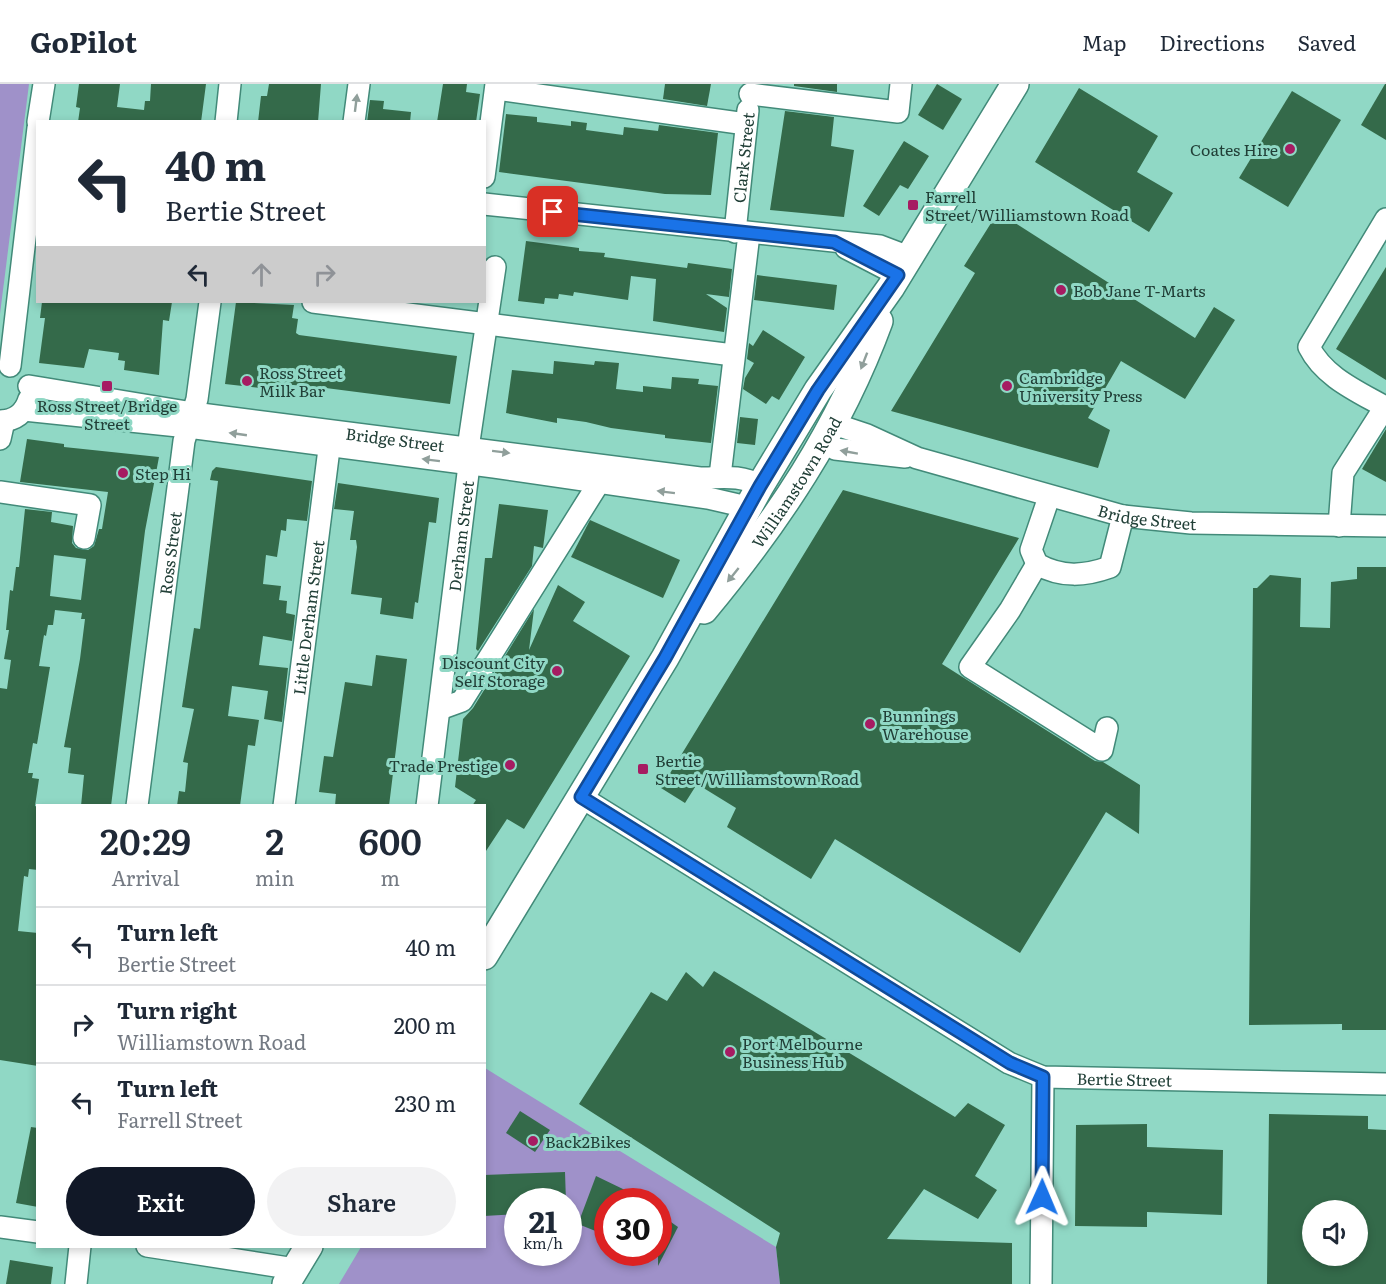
<!DOCTYPE html>
<html lang="en">
<head>
<meta charset="utf-8">
<style>
	:root { --surface:#fff; --page:#f2f2f3; --text:#1f2937; --muted:#747a83; --line:#e0e1e3; --accent:#111827 }
	body { margin:0; font-family:Literata,serif; background:var(--page); color:var(--text); height:100vh; display:flex; flex-direction:column; font-size:22px; white-space:nowrap }
	* { box-sizing:border-box; margin:0 }
	p { font-size:20px; color:var(--muted) }
	.icon { flex:none; width:33px; height:33px; fill:none; stroke:currentColor; stroke-width:2; stroke-linecap:round; stroke-linejoin:round }
	.map { position:relative; flex:1; overflow:hidden }
	.sheet { position:absolute; left:36px; top:720px; width:450px; height:444px; display:flex; flex-direction:column; background:var(--surface); border-radius:0px; box-shadow:0 3px 9px #0003 }
	.sheet>* { flex:none }
	.guide { position:absolute; left:36px; top:36px; width:450px; height:183px; border-radius:0px; box-shadow:0 3px 9px #0003; background:#fff; color:var(--text); overflow:hidden }
	.tools { position:absolute; left:1302px; top:1116px; display:grid; gap:12px }
	.tools a { display:grid; place-items:center; width:66px; height:66px; border-radius:50%; background:var(--surface); box-shadow:0 3px 9px #0003; font-size:30px }
	.speed { position:absolute; left:504px; top:1104px; display:flex; gap:12px; font-size:30px; font-weight:700; text-align:center }
	.speed>* { display:grid; place-content:center; width:78px; height:78px; border-radius:50%; background:var(--surface); box-shadow:0 3px 9px #0003; line-height:1 }
	.speed small { font-size:15px; font-weight:400 }
	.speed .limit { border:9px solid #d22; background:#fff; color:#111 }
	.pin { position:absolute; display:grid; place-items:center; width:51px; height:51px; color:#fff; margin:-26px; border-radius:12px; box-shadow:0 3px 9px #0006 }
	.me { position:absolute; width:66px; margin:-33px; rotate:1deg; stroke-linejoin:round; filter:drop-shadow(0 0 4px #0008) }
	.turn { display:flex; align-items:center; gap:21px; height:126px; padding:0 30px; font-size:27px }
	.turn .icon { width:78px; height:78px; stroke-width:2.5 }
	.turn b { display:block; font-size:42px; line-height:51px }
	.lanes { display:flex; align-items:center; height:57px; padding:0 30px; background:#0003; justify-content:center; gap:30px; direction:ltr }
	.lanes .off { opacity:.35 }
	.eta { display:flex; justify-content:space-evenly; align-items:center; height:102px; text-align:center }
	.eta b { font-size:36px; font-weight:600; line-height:42px }
	.action { display:flex; gap:12px; margin-top:auto; padding:12px 30px }
	.action a { flex:1; height:69px; border-radius:36px; background:var(--accent); color:#fff; font-size:24px; font-weight:600; line-height:69px; text-align:center }
	.action a+a { background:var(--page); color:var(--text) }
	ul { padding:0; list-style:none }
	li { display:flex; align-items:center; gap:18px; height:78px; padding:0 30px; border-top:2px solid var(--line) }
	li div { flex:1 }
	li b { display:block; font-size:22px }
	li em { font-style:normal }
	header { display:flex; align-items:center; gap:36px; box-sizing:border-box; height:84px; padding:0 30px; background:var(--surface); border-bottom:2px solid var(--line) }
	header strong { font-size:28px }
	nav { display:flex; gap:33px; margin-inline-start:auto; font-size:21px }
	.map>svg:first-child { display:block }
</style>
</head>
<body>
<header>
<strong>GoPilot</strong>
<nav><a>Map</a><a>Directions</a><a>Saved</a></nav>
</header>
<div class="map">
<svg width="1386" height="1200" viewBox="0 0 1386 1200">
	<rect width="100%" height="100%" fill="#90d8c5"/>
	<g fill="#9f91c9" fill-rule="evenodd">
		<polygon points="0,0 29,0 0,230"/>
		<path d="M485,984L776,1163L780,1200H339L361,1163L484,1162ZM518,1118H568V1168H518ZM608,1118H658V1168H608Z"/>
	</g>
	<g fill="#346a4a" fill-rule="evenodd">
		<polygon points="79,0 120,0 117,23 144,26 145,17 150,17 151,0 206,0 201,38 78,38 80,24 76,23"/>
		<polygon points="269,0 321,0 318,38 258,38 261,12 267,12"/>
		<polygon points="443,0 467,0 466,8 480,10 476,38 437,38"/>
		<polygon points="665,0 711,0 707,22 663,15"/>
		<polygon points="794,0 837,0 837,8 794,2"/>
		<polygon points="937,0 962,15 943,46 918,31"/>
		<polygon points="1385,0 1386,0 1386,56 1361,41"/>
		<polygon points="1079,4 1158,52 1137,88 1173,109 1149,148 1035,78"/>
		<polygon points="1292,7 1341,36 1288,123 1239,94"/>
		<polygon points="370,16 384,17 383,25 411,28 410,38 367,38"/>
		<polygon points="785,27 834,33 831,62 854,66 844,133 770,126"/>
		<polygon points="506,30 537,33 537,38 571,42 571,37 587,39 586,46 623,51 624,43 658,47 659,41 718,49 711,111 665,110 499,88"/>
		<polygon points="904,57 929,72 908,105 900,101 879,132 863,122"/>
		<polygon points="998,128 1195,254 1214,223 1235,236 1185,315 1121,277 1088,334 1110,346 1098,384 891,327 975,189 964,182"/>
		<polygon points="526,157 579,164 579,167 605,169 604,173 672,182 687,184 688,179 732,185 729,213 706,210 727,224 724,248 653,237 656,195 631,192 628,216 574,208 573,212 559,210 558,215 545,214 544,220 518,217"/>
		<polygon points="1386,183 1386,296 1336,265"/>
		<polygon points="757,191 837,201 834,226 754,216"/>
		<polygon points="42,218 172,218 169,237 163,236 159,291 124,286 125,277 118,276 119,269 89,265 84,284 39,279 45,234 40,234"/>
		<polygon points="236,218 294,221 292,234 298,235 296,249 299,251 457,272 450,320 318,303 269,299 268,305 225,300"/>
		<polygon points="763,246 805,273 779,316 772,312 766,320 743,305 745,294 754,279 747,275 749,259 753,262"/>
		<polygon points="554,277 594,281 595,277 619,279 616,305 643,308 643,302 671,305 672,293 699,295 698,300 718,302 711,359 665,354 665,351 611,344 586,338 557,334 557,339 506,329 512,286 553,290"/>
		<polygon points="740,333 758,335 755,361 737,359"/>
		<polygon points="1386,345 1386,398 1362,385"/>
		<path d="M27,355L64,360V363L159,373L145,447L111,722H81L84,691L68,689L71,664L64,663L80,575L85,535H81L82,529L55,526L53,541H48L46,552L44,551L39,582L50,583L37,660L33,659L28,689H33L32,694L39,695L35,722L38,723V786L29,785L28,793L24,792L18,847L38,849V982L0,976V604L7,605L11,576L4,575L9,546H6L10,506L13,507L16,483H19L25,425L52,428L51,438L73,442L72,459L76,464L88,466L94,462L99,445H102L108,408L20,398ZM54,471L86,475L81,516L50,512Z"/>
		<polygon points="216,383 312,397 307,437 287,435 286,447 281,446 277,473 266,471 263,500 281,502 279,516 287,517 286,529 295,531 292,557 263,552 259,581 288,584 282,638 264,635 268,607 232,602 228,632 259,636 255,662 248,661 240,722 177,722 179,707 185,708 188,679 183,678 194,625 182,623 194,544 200,545 218,397 210,396 212,387"/>
		<polygon points="338,399 439,414 436,439 429,438 418,519 415,518 413,535 380,530 382,514 351,510 357,463 356,456 350,456 354,427 334,425"/>
		<polygon points="843,406 1019,454 942,580 1095,677 1103,678 1140,701 1139,750 1106,728 1020,869 835,755 811,795 727,743 736,724 697,700 685,719 661,704"/>
		<polygon points="499,420 548,426 543,464 534,462 532,482 478,567 476,565 485,474 492,474"/>
		<polygon points="590,436 680,476 663,514 571,473"/>
		<polygon points="1357,483 1386,483 1386,946 1342,946 1342,940 1249,941 1253,504 1257,504 1270,491 1301,494 1300,543 1330,544 1331,498 1357,495"/>
		<polygon points="558,501 585,518 573,537 630,572 524,745 507,735 484,770 484,722 472,722 476,716 455,703 463,635 473,624 534,525 529,566"/>
		<polygon points="376,571 407,575 389,722 335,722 336,710 319,708 324,672 333,673 345,598 372,602"/>
		<polygon points="714,887 955,1033 968,1019 1005,1041 975,1092 997,1106 978,1135 924,1105 887,1155 1012,1159 1012,1200 780,1200 776,1163 780,1149 579,1020 651,908 667,917 686,888 703,903"/>
		<polygon points="520,1027 550,1046 535,1068 506,1049"/>
		<path d="M1269,1030L1368,1032V1045L1386,1046V1200H1267ZM1312,1126H1358V1172H1312Z"/>
		<polygon points="1147,1040 1147,1063 1223,1066 1222,1131 1147,1128 1147,1143 1075,1142 1076,1041"/>
		<polygon points="31,1043 38,1044 38,1123 16,1119"/>
		<polygon points="565,1088 566,1118 518,1118 518,1130 484,1132 484,1091"/>
		<polygon points="596,1092 625,1106 619,1118 608,1118 608,1152 578,1140"/>
		<polygon points="658,1129 678,1143 658,1182"/>
		<polygon points="10,1176 53,1183 51,1200 6,1200"/>
	</g>
	<g fill="none" stroke-linecap="round" stroke-linejoin="round">
		<g stroke="#428a79" stroke-width="24">
			<g id="minor">
				<polyline points="496,5 746,40"/>
				<polyline points="750,10 898,28 901,0"/>
				<polyline points="38,38 44,0"/>
				<polyline points="226,38 230,0"/>
				<polyline points="354,38 359,0"/>
				<polyline points="484,93 496,0"/>
				<polyline points="484,120 880,162 909,173"/>
				<path id="s1" d="M735,148L748,26"/>
				<polyline points="846,164 898,191"/>
				<polyline points="313,218 733,271"/>
				<polyline points="10,282 38,44"/>
				<path id="s2" d="M29,302L193,329L700,394C720,394 742,390 760,402"/>
				<polyline points="24,326 188,343 494,383 708,414 747,423"/>
				<path d="M0,337C15,337 25,329 29,315"/>
				<path id="s3" d="M834,340L867,351L917,374L1123,432L1191,439L1386,442"/>
				<polyline points="0,355 4,337"/>
				<polyline points="825,358 835,365 905,373"/>
				<polyline points="720,392 749,150"/>
				<polyline points="0,408 90,421 84,454"/>
				<path d="M1049,413L1031,466L1037,480C1062,494 1085,492 1110,483L1123,432"/>
				<path d="M1339,442L1343,389L1385,323C1357,307 1324,293 1309,263L1386,135"/>
				<polyline points="1037,480 1010,526 970,583 1102,666 1107,644"/>
				<polyline points="440,625 462,617 605,389"/>
				<path id="s4" d="M581,713L1009,979L1043,993L1386,1000"/>
				<path id="s5" d="M137,722L184,357L197,315L210,218"/>
				<path id="s6" d="M284,722L331,349"/>
				<path id="s7" d="M427,722L469,381L468,364L495,183"/>
				<polyline points="0,1143 38,1148"/>
				<polyline points="147,1162 295,1185"/>
				<polyline points="76,1200 80,1162"/>
				<polyline points="1041,1200 1043,993"/>
			</g>
		</g>
		<g stroke="#428a79" stroke-width="30">
			<g id="major">
				<path id="s8" d="M704,526C777,438 839,346 879,237"/>
				<polyline points="484,872 665,574 760,402 818,306 891,203 1015,0"/>
				<polyline points="286,1200 309,1162"/>
			</g>
		</g>
		<use href="#minor" stroke="#fff" stroke-width="21"/>
		<use href="#major" stroke="#fff" stroke-width="27"/>
	</g>
	<defs><path id="oneway-solid" d="M-6-.8H1V-3.2L6.5 0L1 3.2V.8H-6Z" transform="scale(1.5)"/></defs>
	<g fill="#909f9b">
		<use href="#oneway-solid" transform="translate(356 19) rotate(-83)"/>
		<use href="#oneway-solid" transform="translate(864 277) rotate(111)"/>
		<use href="#oneway-solid" transform="translate(238 350) rotate(-172)"/>
		<use href="#oneway-solid" transform="translate(501 368) rotate(7)"/>
		<use href="#oneway-solid" transform="translate(849 368) rotate(-170)"/>
		<use href="#oneway-solid" transform="translate(431 376) rotate(-173)"/>
		<use href="#oneway-solid" transform="translate(666 408) rotate(-173)"/>
		<use href="#oneway-solid" transform="translate(733 491) rotate(129)"/>
	</g>
	<g fill="none" stroke-linecap="round" stroke-linejoin="round">
		<g stroke="#114b97" stroke-width="15">
			<polyline id="route" points="553,128 834,158 898,191 818,306 760,402 665,574 581,713 1010,979 1043,993 1042,1113"/>
		</g>
		<use href="#route" stroke="#1a73e8" stroke-width="10"/>
	</g>
	<g fill="#a61c62" stroke="#90d8c5" stroke-width="2">
		<circle cx="1290" cy="65" r="6"/>
		<rect x="907" y="115" width="12" height="12" rx="3"/>
		<circle cx="1061" cy="206" r="6"/>
		<circle cx="247" cy="297" r="6"/>
		<rect x="101" y="296" width="12" height="12" rx="3"/>
		<circle cx="1007" cy="302" r="6"/>
		<circle cx="123" cy="389" r="6"/>
		<circle cx="557" cy="587" r="6"/>
		<circle cx="870" cy="640" r="6"/>
		<circle cx="510" cy="681" r="6"/>
		<rect x="637" y="679" width="12" height="12" rx="3"/>
		<circle cx="730" cy="968" r="6"/>
		<circle cx="533" cy="1057" r="6"/>
	</g>
	<g text-anchor="middle" dominant-baseline="central" stroke-width="6" stroke-linejoin="round" paint-order="stroke">
		<g font-size="16" fill="#213f37" stroke="#90d8c5" text-anchor="start">
			<text x="1278" y="65" text-anchor="end">Coates Hire</text>
			<text x="925" y="112">Farrell<tspan x="925" dy="18">Street/Williamstown Road</tspan></text>
			<text x="1073" y="206">Bob Jane T-Marts</text>
			<text x="259" y="288">Ross Street<tspan x="259" dy="18">Milk Bar</tspan></text>
			<text x="1019" y="293">Cambridge<tspan x="1019" dy="18">University Press</tspan></text>
			<text x="107" y="321" text-anchor="middle">Ross Street/Bridge<tspan x="107" dy="18">Street</tspan></text>
			<text x="135" y="389">Step Hi</text>
			<text x="545" y="578" text-anchor="end">Discount City<tspan x="545" dy="18">Self Storage</tspan></text>
			<text x="882" y="631">Bunnings<tspan x="882" dy="18">Warehouse</tspan></text>
			<text x="655" y="676">Bertie<tspan x="655" dy="18">Street/Williamstown Road</tspan></text>
			<text x="498" y="681" text-anchor="end">Trade Prestige</text>
			<text x="742" y="959">Port Melbourne<tspan x="742" dy="18">Business Hub</tspan></text>
			<text x="545" y="1057">Back2Bikes</text>
		</g>
		<g font-size="16" fill="#213f37" stroke="#90d8c5">
			<text stroke="none"><textPath href="#s1" startOffset="75">Clark Street</textPath></text>
			<text stroke="none"><textPath href="#s2" startOffset="370">Bridge Street</textPath></text>
			<text stroke="none"><textPath href="#s8" startOffset="158">Williamstown Road</textPath></text>
			<text stroke="none"><textPath href="#s3" startOffset="328">Bridge Street</textPath></text>
			<text stroke="none"><textPath href="#s7" startOffset="272">Derham Street</textPath></text>
			<text stroke="none"><textPath href="#s5" startOffset="255">Ross Street</textPath></text>
			<text stroke="none"><textPath href="#s6" startOffset="190">Little Derham Street</textPath></text>
			<text stroke="none"><textPath href="#s4" startOffset="622">Bertie Street</textPath></text>
		</g>
	</g>
</svg>
<div class="tools">
<a><svg class="icon" aria-label="sound" viewBox="0 0 24 24"><path d="M4 9h4l5-4v14l-5-4H4zM17 9q2 3 0 6"/></svg></a>
</div>
<div class="speed"><div>21<small>km/h</small></div><div class="limit">30</div></div>
<div class="pin" style="left:553px;top:128px;background:#d93025"><svg class="icon" aria-label="arrive" viewBox="0 0 24 24"><path d="M6 21V4h12l-3 4 3 4H6"/></svg></div>
<svg class="me" style="left:1042px;top:1113px" viewBox="-20 -20 40 40"><path d="M0-17L14 15 0 8-14 15z" fill="#1a73e8" stroke="#fff" stroke-width="4"/></svg>
<div class="guide">
<div class="turn"><svg class="icon" aria-label="left" viewBox="0 0 24 24"><path d="M17 20v-9H6M10 6l-5 5 5 5"/></svg><div><b>40 m</b>Bertie Street</div></div>
<div class="lanes"><svg class="icon" aria-label="left" viewBox="0 0 24 24"><path d="M17 20v-9H6M10 6l-5 5 5 5"/></svg><svg class="icon off" aria-label="ahead" viewBox="0 0 24 24"><path d="M12 20V5M6 11l6-6 6 6"/></svg><svg class="icon off" aria-label="right" viewBox="0 0 24 24"><path d="M7 20v-9h11M14 6l5 5-5 5"/></svg></div>
</div>
<section class="sheet">
<div class="eta">
<div><b>20:29</b><p>Arrival</p></div>
<div><b>2</b><p>min</p></div>
<div><b>600</b><p>m</p></div>
</div>
<ul>
<li><svg class="icon" aria-label="left" viewBox="0 0 24 24"><path d="M17 20v-9H6M10 6l-5 5 5 5"/></svg><div><b>Turn left</b><p>Bertie Street</p></div><em>40 m</em></li>
<li><svg class="icon" aria-label="right" viewBox="0 0 24 24"><path d="M7 20v-9h11M14 6l5 5-5 5"/></svg><div><b>Turn right</b><p>Williamstown Road</p></div><em>200 m</em></li>
<li><svg class="icon" aria-label="left" viewBox="0 0 24 24"><path d="M17 20v-9H6M10 6l-5 5 5 5"/></svg><div><b>Turn left</b><p>Farrell Street</p></div><em>230 m</em></li>
</ul>
<div class="action"><a>Exit</a><a>Share</a></div>
</section>
</div>
</body>
</html>
